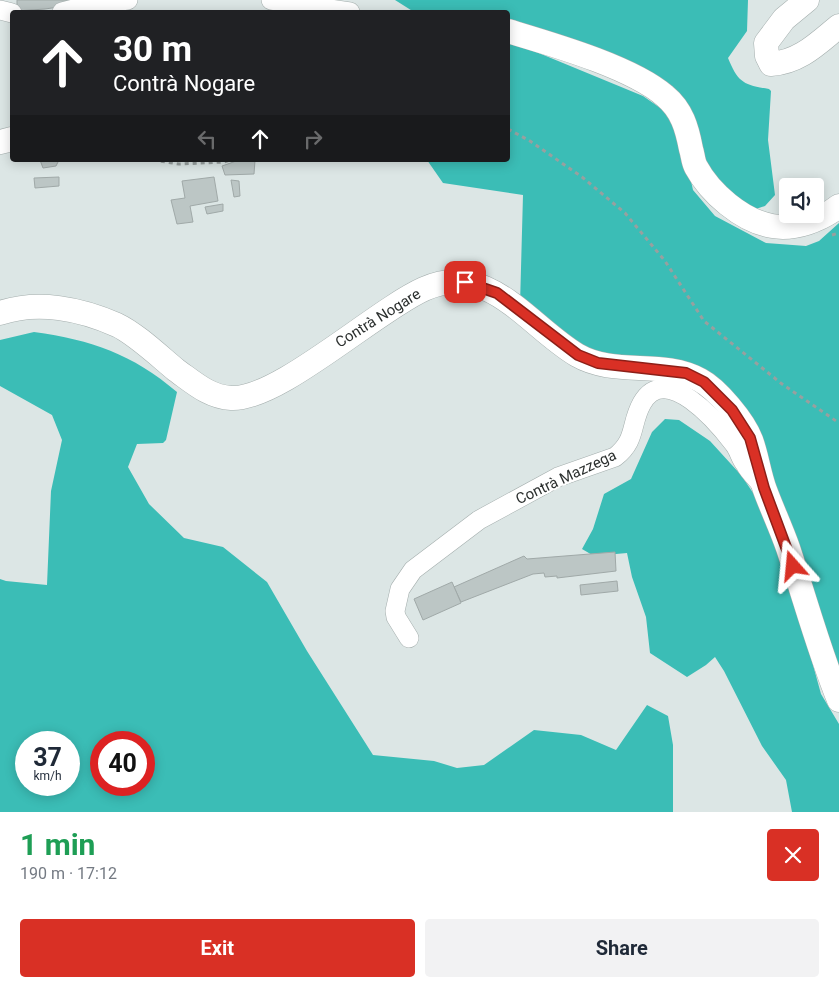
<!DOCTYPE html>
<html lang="en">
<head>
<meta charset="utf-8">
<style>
	:root { --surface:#fff; --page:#f2f2f3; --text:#1f2937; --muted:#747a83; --accent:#d93025 }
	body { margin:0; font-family:Roboto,sans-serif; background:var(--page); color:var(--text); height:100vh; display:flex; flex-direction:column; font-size:19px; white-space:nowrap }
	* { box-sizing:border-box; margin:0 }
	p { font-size:16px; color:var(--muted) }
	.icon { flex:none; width:28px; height:28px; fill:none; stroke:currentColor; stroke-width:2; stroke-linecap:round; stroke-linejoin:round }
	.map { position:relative; height:812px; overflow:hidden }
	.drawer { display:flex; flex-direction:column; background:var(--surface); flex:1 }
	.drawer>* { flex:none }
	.guide { position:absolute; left:10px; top:10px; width:500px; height:152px; border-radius:5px; box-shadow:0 2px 12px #0003; background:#202124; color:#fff; overflow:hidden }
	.buttons { position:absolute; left:779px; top:178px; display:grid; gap:10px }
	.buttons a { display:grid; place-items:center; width:45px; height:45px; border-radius:5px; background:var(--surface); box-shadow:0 2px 12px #0003; font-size:25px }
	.speed { position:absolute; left:15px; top:731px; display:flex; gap:10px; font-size:25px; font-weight:700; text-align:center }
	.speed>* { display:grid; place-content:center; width:65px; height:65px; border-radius:50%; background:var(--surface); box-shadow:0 2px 12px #0003; line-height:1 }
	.speed small { font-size:12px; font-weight:400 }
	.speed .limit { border:8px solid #d22; background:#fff; color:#111 }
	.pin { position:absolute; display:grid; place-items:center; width:42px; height:42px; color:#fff; margin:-21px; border-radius:10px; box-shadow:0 2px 8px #0006 }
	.me { position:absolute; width:55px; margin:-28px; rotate:342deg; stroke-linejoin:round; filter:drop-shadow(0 0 4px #0008) }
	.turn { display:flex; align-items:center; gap:18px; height:105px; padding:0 20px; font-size:22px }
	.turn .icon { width:65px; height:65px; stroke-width:2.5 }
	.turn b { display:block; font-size:35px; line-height:42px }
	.lanes { display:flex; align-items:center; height:48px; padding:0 20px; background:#0003; justify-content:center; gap:25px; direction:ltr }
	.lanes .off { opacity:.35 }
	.round { display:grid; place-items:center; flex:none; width:52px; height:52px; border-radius:5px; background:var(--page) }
	.headline { display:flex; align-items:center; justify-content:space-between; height:85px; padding:0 20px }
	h1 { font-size:30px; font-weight:700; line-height:38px; color:#1e9e55 }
	.button { display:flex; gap:10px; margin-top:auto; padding:10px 20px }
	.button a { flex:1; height:58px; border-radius:5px; background:var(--accent); color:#fff; font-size:20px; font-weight:700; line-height:58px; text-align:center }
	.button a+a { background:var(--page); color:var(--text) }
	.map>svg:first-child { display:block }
</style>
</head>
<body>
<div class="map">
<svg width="839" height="812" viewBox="0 0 839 812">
	<rect width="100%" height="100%" fill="#dce6e5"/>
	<g fill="#3bbdb6" fill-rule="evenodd">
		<path d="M395,0H748L747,31L728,58C738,82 743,85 769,89L771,91L768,140L775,195L765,206L744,213L705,171L695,131L632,84L508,38V12H414Z"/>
		<polygon points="508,43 529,49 643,96 669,114 680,132 693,190 715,216 766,243 806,246 819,241 839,223 839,696 711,383 583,349 520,305 523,195 443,183 427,160 508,160"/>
		<path d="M34,332C92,340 132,354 177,392L166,440L163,443L137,444L128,467L149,504L184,538L223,547L267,582L307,651L373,755L434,761L457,768L484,765L534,730L581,735L616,750L647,705L668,716L673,745V812H0V579L6,581L47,585L51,491L62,440L52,415L0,386V340ZM26,742H69V785H26ZM101,742H144V785H101Z"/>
		<polygon points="665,419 679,420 710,441 741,475 762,506 782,552 821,694 839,724 839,812 792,812 786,780 762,746 724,671 715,657 706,665 687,677 650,653 646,617 632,577 627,553 594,556 582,549 593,529 604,494 631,479 652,432"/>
	</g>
	<g fill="#bcc6c5" stroke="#a0a9a8">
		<polygon points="17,0 107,0 45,9 17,11"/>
		<polygon points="40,160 59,160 56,166 43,168"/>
		<polygon points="239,160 255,160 254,174 225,175 222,166"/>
		<polygon points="59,177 59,186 35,188 34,178"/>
		<polygon points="214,177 218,201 190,206 193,222 177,224 171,200 185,198 182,181"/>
		<polygon points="231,180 239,181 240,196 234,197"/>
		<polygon points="223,204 223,211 207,214 205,207"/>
		<polygon points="615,552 616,571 557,578 557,576 545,577 544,573 533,574 461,602 454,587 524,556 527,559"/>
		<polygon points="617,581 618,591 581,595 580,585"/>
		<polygon points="452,582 461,603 423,620 414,599"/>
	</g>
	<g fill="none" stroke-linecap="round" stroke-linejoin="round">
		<g stroke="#a4aead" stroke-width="20">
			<g id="minor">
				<polyline points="271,0 350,12"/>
				<polyline points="0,10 12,13"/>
				<polyline points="62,12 89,5 128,0"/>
				<path d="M409,638L396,617L395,611L400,589L413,570L479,520L558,477L615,457C637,440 630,424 642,403C666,361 718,423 734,444C739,450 740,458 745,464C749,472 756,478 762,485"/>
			</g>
		</g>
		<g stroke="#a4aead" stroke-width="25">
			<g id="tertiary">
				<path d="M807,0L784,19L766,43L767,56L771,64C800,62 818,43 839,26"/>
				<path d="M508,31C551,44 632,67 665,96C682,110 687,128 691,149C693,155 693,162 696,167C710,193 742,221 772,226C795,230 821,220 839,206"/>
				<polyline points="0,142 12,139"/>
				<path d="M0,313C38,300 81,309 117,325C136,334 159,356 176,370C193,382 209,397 231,398C277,401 375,311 424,289C489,260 528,326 577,355C615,377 662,359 700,380C717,389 744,421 751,440C757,456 759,474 765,490C772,509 781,528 788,548C805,599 819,651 839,700"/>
			</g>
		</g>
		<g stroke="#98a09f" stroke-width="3" stroke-dasharray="4 4" stroke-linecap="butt">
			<polyline points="508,129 530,141 582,177 625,213 665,261 704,321 782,384 839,423"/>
			<polyline points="153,160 179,164 224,162 230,160"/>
			<polyline points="832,235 839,233"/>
		</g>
		<use href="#minor" stroke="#fff" stroke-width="19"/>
		<use href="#tertiary" stroke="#fff" stroke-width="24"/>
	</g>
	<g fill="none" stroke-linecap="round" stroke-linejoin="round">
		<g stroke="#8d1f18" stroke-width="12">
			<polyline id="route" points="465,282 497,293 578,355 598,363 686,373 704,382 732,410 750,438 764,488 793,566"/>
		</g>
		<use href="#route" stroke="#d93025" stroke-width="9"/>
	</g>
	<g text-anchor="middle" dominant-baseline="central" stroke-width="4" stroke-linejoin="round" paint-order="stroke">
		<g font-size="15" fill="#2c302f" stroke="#fff">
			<text transform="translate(378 318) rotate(-32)">Contrà Nogare</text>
			<text transform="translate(566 477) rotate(-25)">Contrà Mazzega</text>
		</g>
	</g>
</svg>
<div class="buttons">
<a><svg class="icon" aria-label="sound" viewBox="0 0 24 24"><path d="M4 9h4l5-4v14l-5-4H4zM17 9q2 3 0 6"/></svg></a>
</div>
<div class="speed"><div>37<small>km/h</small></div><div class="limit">40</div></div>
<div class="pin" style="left:465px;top:282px;background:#d93025"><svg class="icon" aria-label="arrive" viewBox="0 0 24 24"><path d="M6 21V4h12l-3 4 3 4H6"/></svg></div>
<svg class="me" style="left:793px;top:566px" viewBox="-20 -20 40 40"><path d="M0-17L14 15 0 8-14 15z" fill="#d93025" stroke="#fff" stroke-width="4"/></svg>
<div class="guide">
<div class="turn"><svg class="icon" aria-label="ahead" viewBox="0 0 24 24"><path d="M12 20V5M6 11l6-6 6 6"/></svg><div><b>30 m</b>Contrà Nogare</div></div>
<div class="lanes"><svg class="icon off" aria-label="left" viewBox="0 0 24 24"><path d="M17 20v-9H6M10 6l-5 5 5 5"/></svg><svg class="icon" aria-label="ahead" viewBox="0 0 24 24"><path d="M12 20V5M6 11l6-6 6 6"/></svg><svg class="icon off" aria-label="right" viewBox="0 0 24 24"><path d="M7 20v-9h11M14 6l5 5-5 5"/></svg></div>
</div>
</div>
<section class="drawer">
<div class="headline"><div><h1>1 min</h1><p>190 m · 17:12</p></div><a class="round" style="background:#d93025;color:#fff"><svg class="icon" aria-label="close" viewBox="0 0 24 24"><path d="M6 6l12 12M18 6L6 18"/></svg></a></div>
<div class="button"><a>Exit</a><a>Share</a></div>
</section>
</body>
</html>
